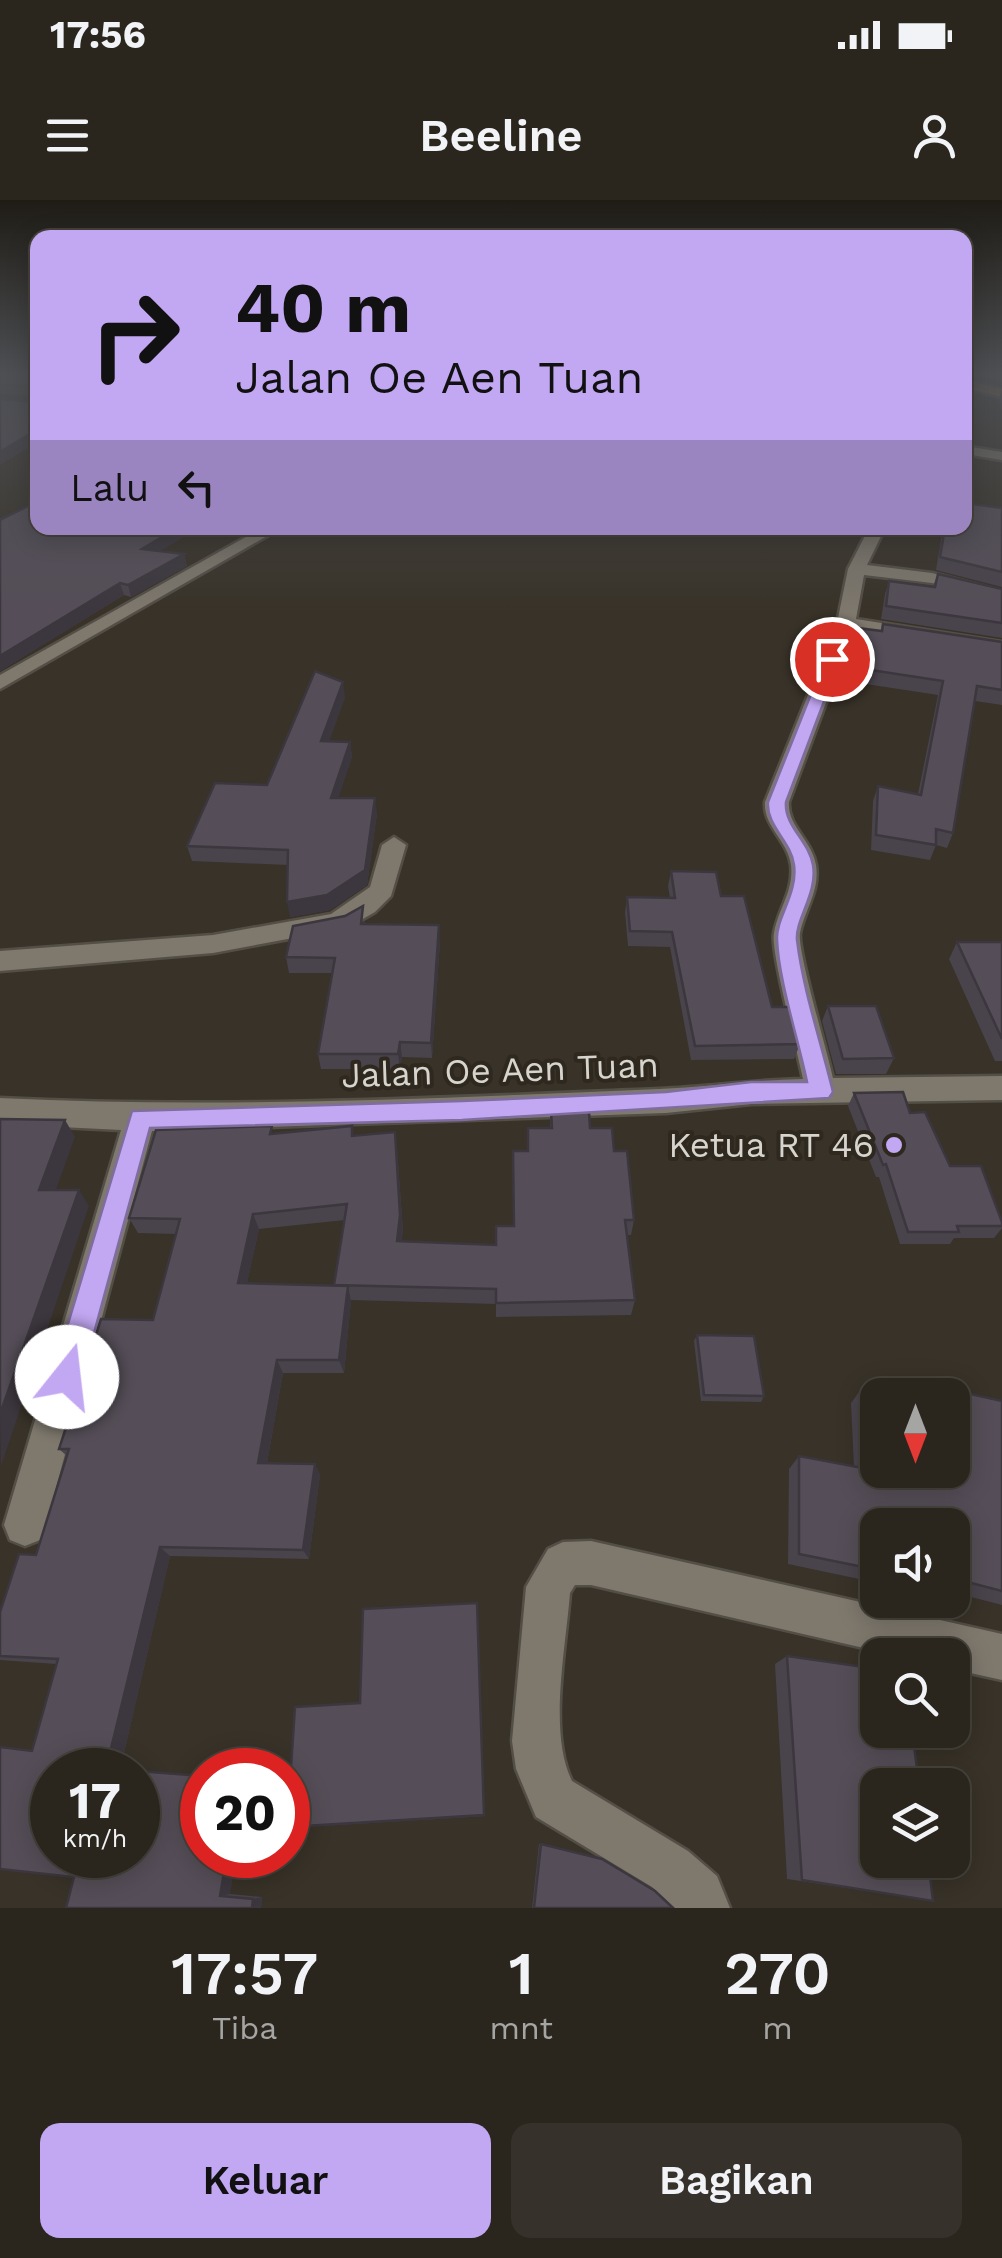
<!DOCTYPE html>
<html lang="id">
<head>
<meta charset="utf-8">
<style>
	:root { --surface:#2a261e; --page:#36322b; --text:#f1f3f6; --muted:#a5a5a4; --line:#46433c; --accent:#c2a7f2 }
	body { margin:0; font-family:"Work Sans",sans-serif; background:var(--page); color:var(--text); height:100vh; display:flex; flex-direction:column; font-size:38px; white-space:nowrap }
	* { box-sizing:border-box; margin:0 }
	p { font-size:32px; color:var(--muted) }
	.icon { flex:none; width:55px; height:55px; fill:none; stroke:currentColor; stroke-width:2; stroke-linecap:round; stroke-linejoin:round }
	.map { position:relative; height:1708px; overflow:hidden }
	.sheet { display:flex; flex-direction:column; background:var(--surface); flex:1 }
	.sheet>* { flex:none }
	.hud { position:absolute; left:30px; top:30px; width:942px; height:305px; border-radius:20px; box-shadow:0 5px 25px #0003,0 0 0 2px var(--line); background:#c2a7f2; color:#111; overflow:hidden }
	.needle { width:65px; rotate:180deg }
	.controls { position:absolute; left:860px; top:1178px; display:grid; gap:20px }
	.controls a { display:grid; place-items:center; width:110px; height:110px; border-radius:20px; background:var(--surface); box-shadow:0 5px 25px #0003,0 0 0 2px var(--line); font-size:50px }
	.speed { position:absolute; left:30px; top:1548px; display:flex; gap:20px; font-size:50px; font-weight:700; text-align:center }
	.speed>* { display:grid; place-content:center; width:130px; height:130px; border-radius:50%; background:var(--surface); box-shadow:0 5px 25px #0003,0 0 0 2px var(--line); line-height:1 }
	.speed small { font-size:25px; font-weight:400 }
	.speed .limit { border:15px solid #d22; background:#fff; color:#111 }
	.pin { position:absolute; display:grid; place-items:center; width:85px; height:85px; color:#fff; margin:-42px; border:5px solid #fff; border-radius:50%; box-shadow:0 2px 10px #0007 }
	.me { position:absolute; width:110px; margin:-55px; rotate:16deg; stroke-linejoin:round; filter:drop-shadow(0 0 8px #0008) }
	.turn { display:flex; align-items:center; gap:35px; height:210px; padding:0 40px; font-size:45px }
	.turn .icon { width:130px; height:130px; stroke-width:2.5 }
	.turn b { display:block; font-size:70px; line-height:85px }
	.then { display:flex; align-items:center; height:95px; padding:0 40px; background:#0003; gap:20px; font-size:38px }
	.eta { display:flex; justify-content:space-evenly; align-items:center; height:170px; text-align:center }
	.eta b { font-size:60px; font-weight:600; line-height:70px }
	.cta { display:flex; gap:20px; margin-top:auto; padding:20px 40px }
	.cta a { flex:1; height:115px; border-radius:20px; background:var(--accent); color:#111; font-size:40px; font-weight:600; line-height:115px; text-align:center }
	.cta a+a { background:var(--page); color:var(--text) }
	.status { display:flex; justify-content:space-between; align-items:center; height:70px; padding:0 50px; background:var(--surface); direction:ltr }
	.status svg { height:28px; fill:currentColor }
	header { display:flex; justify-content:space-between; align-items:center; height:130px; padding:0 40px; background:var(--surface); font-size:45px; font-weight:600 }
	.map>svg:first-child { display:block }
</style>
</head>
<body>
<div class="status"><b>17:56</b><svg viewBox="0 0 49 12"><path d="M0 12V9h3v3zM5 12V6h3v6zM10 12V3h3v9zM15 12V0h3v12zM26 1h20v11H26zM47 4h2v5h-2z"/></svg></div>
<header><svg class="icon" aria-label="menu" viewBox="0 0 24 24"><path d="M4 6h16M4 12h16M4 18h16"/></svg>Beeline<svg class="icon" aria-label="person" viewBox="0 0 24 24"><circle cx="12" cy="8" r="4"/><path d="M4 21q1-7 8-7t8 7"/></svg></header>
<div class="map">
<svg width="1002" height="1708" viewBox="0 0 1002 1708">
	<rect width="100%" height="100%" fill="#383228"/>
	<g fill="none" stroke-linecap="round" stroke-linejoin="round">
		<g stroke="#534e46" stroke-width="5">
			<g id="minor">
				<polygon points="965,246 1002,252 1002,260 965,254"/>
				<polygon points="262,328 281,328 0,489 0,475"/>
				<path d="M869,328H885L867,365L932,373L1002,391V401L932,383L864,375L856,419L1002,442V454L853,430L789,602C787,626 812,640 816,665C820,691 805,709 800,733C797,750 828,854 833,878L1002,876V900L751,904L666,913L152,931L46,1325L40,1340L25,1346L10,1340L4,1325L121,930L0,924V898C220,909 439,898 659,889C707,887 754,880 803,879C798,854 770,750 774,733C778,709 794,691 791,665C788,641 763,626 765,602L837,423L848,369Z"/>
				<polygon points="394,637 406,645 391,696 375,712 347,728 213,753 0,771 0,751 213,735 331,714 370,687 382,645"/>
				<path d="M591,1341L1002,1434V1480L952,1469V1455H894L591,1385H575L570,1393C566,1447 548,1533 572,1581L688,1651L717,1676L730,1708H675L652,1687L536,1617L516,1569L512,1541L526,1387L548,1349L563,1342Z"/>
			</g>
		</g>
		<g stroke="#534e46" stroke-width="5">
			<polygon id="major" points="965,180 1002,189 1002,197 965,188"/>
		</g>
		<use href="#minor" fill="#7e786d" fill-rule="evenodd"/>
		<use href="#major" fill="#ab773f" fill-rule="evenodd"/>
	</g>
	<g fill="#49434c" fill-rule="evenodd">
		<polygon points="0,174 38,174 38,242 35,202 37,196 0,194"/>
		<polygon points="965,174 1002,174 1002,185 994,180 965,176"/>
		<polygon points="1002,190 1002,213 999,200"/>
		<polygon points="1002,308 1002,387 936,370 943,328 965,328"/>
		<polygon points="0,320 160,351 184,354 187,366 131,397 124,395 0,471"/>
		<polygon points="816,328 859,328 857,337 815,332"/>
		<polygon points="938,374 1002,389 1002,438 881,419 885,394 889,381 933,386"/>
		<polygon points="883,424 1002,442 1002,505 975,501 953,633 947,648 936,645 930,660 871,650 873,601 878,586 918,594 938,495 846,481 853,442 857,428 881,431"/>
		<polygon points="345,497 329,541 350,542 352,557 338,598 377,613 367,685 330,710 290,717 288,665 192,661 187,646 267,585"/>
		<polygon points="671,671 721,696 772,807 800,844 794,859 691,860 670,747 628,746 625,712 627,697 670,698 668,686"/>
		<polygon points="365,722 365,724 440,741 432,858 402,857 400,869 321,869 318,854 332,773 289,773 286,757"/>
		<polygon points="957,742 1002,742 1002,861 995,861 949,759"/>
		<polygon points="828,806 894,858 886,874 836,874 822,821"/>
		<polygon points="854,893 910,913 950,966 1002,1022 1002,1028 994,1038 954,1038 950,1044 900,1044 879,977 876,977 848,906"/>
		<path d="M551,910L590,928L614,951L634,1020L631,1035H627L635,1100L631,1115L496,1117V1104L351,1100L344,1173H283L267,1263L315,1264L320,1275L309,1359L170,1356L120,1570L230,1694L262,1697L261,1708H66L74,1677L32,1551L56,1464L0,1460V1412L36,1355L67,1256L59,1249L153,1120L176,1034L138,1033L129,1018L274,933L354,936L397,949L403,1030L401,1041L496,1045L514,1026L527,951L528,928H550ZM345,1020L334,1086L247,1083L259,1029Z"/>
		<polygon points="697,1135 764,1196 761,1202 701,1201 694,1141"/>
		<polygon points="917,1182 1002,1201 1002,1405 952,1392 952,1325 878,1325 878,1383 788,1364 789,1269 799,1256 854,1267 851,1203 862,1188 878,1270 952,1195 905,1195"/>
		<polygon points="477,1403 485,1616 288,1628 288,1581 290,1582 360,1503"/>
		<polygon points="787,1456 933,1701 787,1679 775,1464"/>
		<polygon points="539,1644 541,1644 673,1708 532,1708"/>
	</g>
	<g fill="#3c373e">
		<polygon points="38,229 38,242 0,265 0,252"/>
		<polygon points="177,328 199,328 145,360 142,349"/>
		<polygon points="184,354 187,366 131,397 128,385"/>
		<polygon points="120,383 124,395 0,471 0,456"/>
		<polygon points="343,482 345,497 324,556 321,541"/>
		<polygon points="350,542 352,557 333,614 331,598"/>
		<polygon points="375,598 377,613 367,685 330,710 290,717 287,702"/>
		<polygon points="439,725 440,741 432,858 431,843"/>
		<polygon points="400,842 402,857 400,869 398,854"/>
		<polygon points="65,920 75,937 50,1006 39,990"/>
		<polygon points="395,932 403,1030 400,1056 397,1041"/>
		<polygon points="79,990 89,1006 1,1266 0,1214"/>
		<polygon points="253,1014 259,1029 244,1097 238,1083"/>
		<polygon points="348,1086 351,1101 344,1173 339,1160"/>
		<polygon points="277,1160 283,1173 265,1274 258,1263"/>
		<polygon points="315,1264 320,1275 309,1359 303,1350"/>
		<polygon points="160,1347 170,1356 120,1570 106,1569"/>
		<polygon points="227,1655 237,1655 230,1694 220,1696"/>
		<polygon points="262,1697 261,1708 252,1708 253,1699"/>
	</g>
	<g fill="#554e58" stroke="#3c373e" stroke-width="2.5">
		<polygon points="0,174 38,174 38,189 35,186 0,185"/>
		<polygon points="38,193 38,229 0,252 0,199 35,202"/>
		<polygon points="38,301 38,328 177,328 142,349 184,354 128,385 120,383 0,456 0,320"/>
		<polygon points="965,303 1002,308 1002,372 940,357 945,328 965,328"/>
		<polygon points="938,374 1002,389 1002,423 886,406 889,381 935,387"/>
		<polygon points="883,424 1002,442 1002,490 977,486 953,633 936,629 936,645 876,635 878,586 921,595 943,481 851,467 857,428 882,431"/>
		<polygon points="315,471 343,482 321,541 350,542 331,598 375,598 365,670 327,695 287,702 288,650 187,646 215,583 267,585"/>
		<polygon points="671,671 716,672 721,696 744,696 772,807 790,807 800,844 695,846 672,732 630,731 627,697 675,698"/>
		<polygon points="363,706 361,724 439,725 431,843 400,842 398,854 318,854 335,758 286,757 293,726 345,716"/>
		<polygon points="957,742 1002,742 1002,839"/>
		<polygon points="828,806 876,806 894,858 843,859"/>
		<polygon points="903,892 910,913 925,912 950,966 981,966 1002,1022 1002,1026 957,1026 959,1032 908,1032 886,964 883,965 854,893"/>
		<polygon points="551,910 589,911 590,928 612,928 614,951 627,951 634,1020 625,1020 635,1100 496,1103 496,1089 334,1085 347,1004 253,1014 238,1083 348,1086 339,1160 277,1160 258,1263 315,1264 303,1350 160,1347 106,1569 119,1570 52,1570 52,1655 138,1655 138,1571 202,1576 202,1655 227,1655 220,1696 253,1699 252,1708 66,1708 74,1677 0,1669 0,1547 32,1551 58,1459 0,1456 0,1412 19,1354 36,1355 69,1249 59,1249 101,1119 153,1120 180,1019 129,1018 156,930 272,926 270,934 352,926 352,936 395,932 400,1015 397,1041 496,1045 496,1026 514,1026 513,951 528,951 528,928 552,928"/>
		<polygon points="0,919 65,920 39,990 79,990 0,1214"/>
		<polygon points="697,1135 754,1136 764,1196 704,1195"/>
		<polygon points="917,1182 1002,1201 1002,1391 952,1378 952,1325 878,1325 878,1370 799,1354 799,1256 868,1269 862,1188 902,1195 878,1195 878,1270 952,1270 952,1195 917,1195"/>
		<polygon points="477,1403 484,1615 288,1627 288,1581 290,1582 295,1507 360,1503 363,1409"/>
		<polygon points="787,1456 878,1469 878,1530 912,1530 919,1585 878,1585 878,1660 928,1660 933,1701 802,1680"/>
		<polygon points="541,1644 602,1659 655,1691 673,1708 534,1708"/>
	</g>
	<linearGradient id="sky" x2="0" y2="1"><stop stop-color="#1f1c16"/><stop offset="0.42" stop-color="#4d4f53"/><stop offset="1" stop-color="#4d4f53" stop-opacity="0"/></linearGradient>
	<rect width="1002" height="413" fill="url(#sky)"/>
	<path fill="#c2a7f2" stroke="#7e6d9d" stroke-width="2.5" d="M832,455L840,459L786,602C784,626 809,641 813,665C818,693 795,720 797,740C803,790 821,842 833,892L829,898L462,920L150,928L82,1177L77,1187L67,1191L57,1187L52,1177L132,911L462,901L666,892L751,882H807C799,842 778,778 777,739C776,718 798,693 794,665C791,641 766,626 768,602L825,459Z"/>
	<circle fill="#c2a7f2" stroke="#2e281f" stroke-width="4" cx="894" cy="945" r="10"/>
	<g text-anchor="middle" dominant-baseline="central" stroke-width="8" stroke-linejoin="round" paint-order="stroke">
		<g font-size="35" fill="#d7d4ce" stroke="#2e281f">
			<text transform="translate(500 870) rotate(-2)">Jalan Oe Aen Tuan</text>
		</g>
		<g font-size="35" fill="#d7d4ce" stroke="#2e281f" text-anchor="end">
			<text x="874" y="945">Ketua RT 46</text>
		</g>
	</g>
</svg>
<div class="controls">
<a><svg class="needle" viewBox="-14 -14 28 28"><path d="M0-13l5 13h-10z" fill="#e53935"/><path d="M0 13l5-13h-10z" fill="#a5a5a4"/></svg></a>
<a><svg class="icon" aria-label="sound" viewBox="0 0 24 24"><path d="M4 9h4l5-4v14l-5-4H4zM17 9q2 3 0 6"/></svg></a>
<a><svg class="icon" aria-label="search" viewBox="0 0 24 24"><circle cx="10" cy="10" r="6"/><path d="M15 15l6 6"/></svg></a>
<a><svg class="icon" aria-label="layers" viewBox="0 0 24 24"><path d="M12 4l9 5-9 5-9-5zM3 14l9 5 9-5"/></svg></a>
</div>
<div class="speed"><div>17<small>km/h</small></div><div class="limit">20</div></div>
<div class="pin" style="left:832px;top:459px;background:#d93025"><svg class="icon" aria-label="arrive" viewBox="0 0 24 24"><path d="M6 21V4h12l-3 4 3 4H6"/></svg></div>
<svg class="me" style="left:67px;top:1177px" viewBox="-20 -20 40 40"><circle r="19" fill="#fff"/><path d="M0-13L10 11 0 6-10 11z" fill="#c2a7f2"/></svg>
<div class="hud">
<div class="turn"><svg class="icon" aria-label="right" viewBox="0 0 24 24"><path d="M7 20v-9h11M14 6l5 5-5 5"/></svg><div><b>40 m</b>Jalan Oe Aen Tuan</div></div>
<div class="then">Lalu<svg class="icon" aria-label="left" viewBox="0 0 24 24"><path d="M17 20v-9H6M10 6l-5 5 5 5"/></svg></div>
</div>
</div>
<section class="sheet">
<div class="eta">
<div><b>17:57</b><p>Tiba</p></div>
<div><b>1</b><p>mnt</p></div>
<div><b>270</b><p>m</p></div>
</div>
<div class="cta"><a>Keluar</a><a>Bagikan</a></div>
</section>
</body>
</html>
